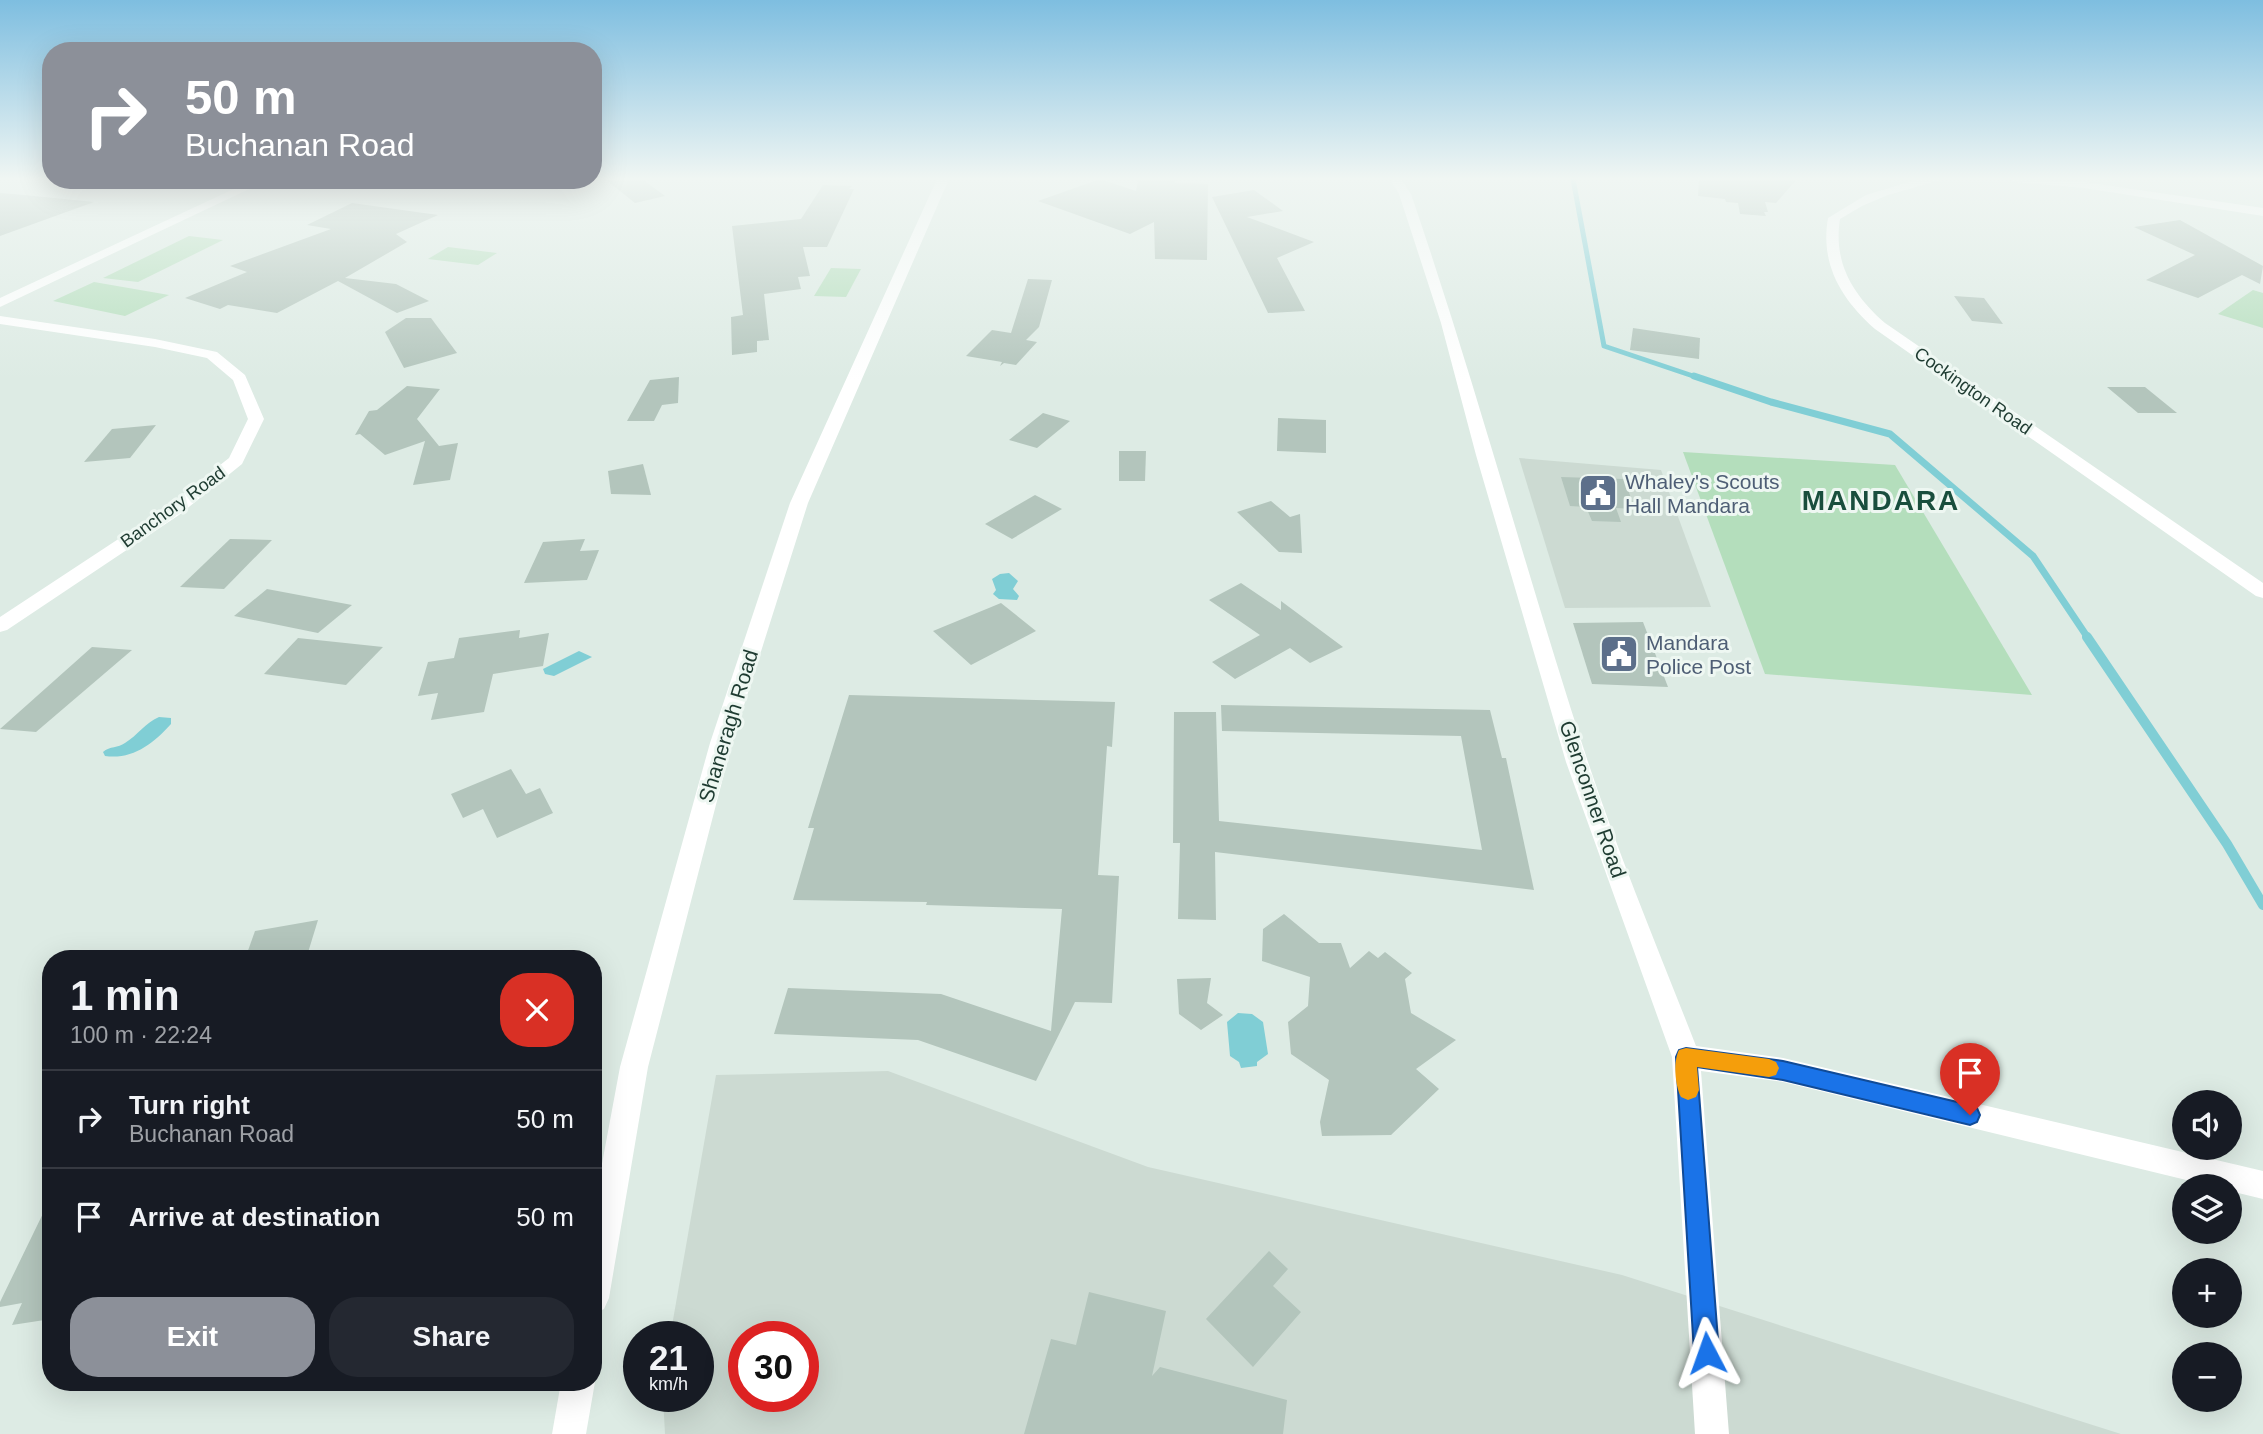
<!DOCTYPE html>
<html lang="en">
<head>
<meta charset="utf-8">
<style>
	:root { --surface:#171b24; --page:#242831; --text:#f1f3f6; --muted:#9ea1a6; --line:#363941; --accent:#8c9099 }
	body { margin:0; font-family:Arial,sans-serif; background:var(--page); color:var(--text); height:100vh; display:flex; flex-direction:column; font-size:26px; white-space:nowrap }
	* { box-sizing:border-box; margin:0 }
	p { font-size:23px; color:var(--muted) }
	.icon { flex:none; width:38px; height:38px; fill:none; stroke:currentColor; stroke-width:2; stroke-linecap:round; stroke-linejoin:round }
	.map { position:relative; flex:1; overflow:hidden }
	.panel { position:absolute; left:42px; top:950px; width:560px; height:441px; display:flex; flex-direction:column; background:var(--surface); border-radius:28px; box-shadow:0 7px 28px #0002 }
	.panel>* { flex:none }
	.hud { position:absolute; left:42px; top:42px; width:560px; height:147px; border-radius:28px; box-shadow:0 7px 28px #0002; background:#8c9099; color:#fff; overflow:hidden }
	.fabs { position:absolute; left:2172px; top:1090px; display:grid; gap:14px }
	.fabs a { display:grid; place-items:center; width:70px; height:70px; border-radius:50%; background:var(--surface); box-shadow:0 7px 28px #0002; font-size:35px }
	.speed { position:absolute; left:623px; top:1321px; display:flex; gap:14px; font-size:35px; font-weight:700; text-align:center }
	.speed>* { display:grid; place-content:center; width:91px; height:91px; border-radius:50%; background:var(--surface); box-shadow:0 7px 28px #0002; line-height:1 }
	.speed small { font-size:18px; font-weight:400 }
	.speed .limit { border:10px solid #d22; background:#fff; color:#111 }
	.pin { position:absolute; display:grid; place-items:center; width:60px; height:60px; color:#fff; margin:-72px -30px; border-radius:50% 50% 50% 0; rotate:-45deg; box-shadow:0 0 7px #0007 }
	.pin .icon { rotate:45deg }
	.me { position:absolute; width:77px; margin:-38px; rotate:356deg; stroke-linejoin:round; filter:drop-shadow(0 0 5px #0008) }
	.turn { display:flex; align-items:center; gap:24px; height:147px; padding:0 28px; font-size:32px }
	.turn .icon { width:91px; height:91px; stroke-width:2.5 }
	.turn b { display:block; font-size:49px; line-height:60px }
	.round { display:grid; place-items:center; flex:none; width:74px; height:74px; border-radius:28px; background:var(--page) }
	.headline { display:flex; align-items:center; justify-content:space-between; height:119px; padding:0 28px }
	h1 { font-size:42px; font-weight:600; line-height:52px }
	.cta { display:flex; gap:14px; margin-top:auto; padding:14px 28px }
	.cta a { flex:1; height:80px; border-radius:28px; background:var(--accent); color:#fff; font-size:28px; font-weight:600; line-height:80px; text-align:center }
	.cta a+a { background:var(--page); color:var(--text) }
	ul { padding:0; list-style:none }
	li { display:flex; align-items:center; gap:21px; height:98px; padding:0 28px; border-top:2px solid var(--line) }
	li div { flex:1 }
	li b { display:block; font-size:26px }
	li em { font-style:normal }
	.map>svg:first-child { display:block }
</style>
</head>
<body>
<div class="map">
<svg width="2263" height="1434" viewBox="0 0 2263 1434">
	<rect width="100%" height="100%" fill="#ddebe4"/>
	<g fill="#ccdad2" fill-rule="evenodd">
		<polygon points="1519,458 1661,470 1711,607 1565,608"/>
		<path d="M888,1071L1148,1167L1622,1275L2121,1434H665L663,1397L698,1396V1337H670L716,1075ZM744,1337H803V1396H744Z"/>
	</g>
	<g fill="#b4debc">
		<polygon points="189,236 223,240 138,282 103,278"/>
		<polygon points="448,247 497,253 478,265 428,259"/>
		<polygon points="831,268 861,269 846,297 814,296"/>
		<polygon points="94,282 169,295 125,316 53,301"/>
		<polygon points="2253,290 2263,293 2263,328 2218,314"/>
		<polygon points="1683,452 1895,465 2032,695 1765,674"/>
	</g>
	<g fill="#80ced5">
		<polygon points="1009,573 1018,581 1013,589 1019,596 1017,600 999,599 993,594 996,590 992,579 1000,574"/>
		<polygon points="579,651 592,657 554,676 545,674 543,669"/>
		<path d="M159,717L171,718V724C153,744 132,760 105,756L103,752C110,746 118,748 125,743C138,735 145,723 159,717Z"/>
		<polygon points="1238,1013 1252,1014 1263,1022 1268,1054 1257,1062 1257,1066 1241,1068 1239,1062 1230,1056 1227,1022"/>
	</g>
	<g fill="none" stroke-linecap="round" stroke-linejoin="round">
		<polyline stroke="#80ced5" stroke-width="5" points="1573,179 1604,346 1699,378"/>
		<polyline stroke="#80ced5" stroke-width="7" points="1694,376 1771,402 1890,434 2033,556 2088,638"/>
		<polyline stroke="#80ced5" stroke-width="10" points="2087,637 2227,844 2263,905"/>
	</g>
	<g fill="#b3c5bc">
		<polygon points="605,179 642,179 665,196 635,203"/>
		<polygon points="1100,179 1136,191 1138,180 1175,179 1175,183 1208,184 1207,260 1155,259 1154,222 1130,234 1038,201"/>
		<polygon points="1699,179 1797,179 1776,203 1765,202 1768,212 1764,212 1766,216 1740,214 1738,203 1726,202 1725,199 1698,196"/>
		<polygon points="823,185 852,186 849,189 854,189 827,247 803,247 810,276 798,277 801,289 764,294 769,340 757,341 757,352 732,355 731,317 743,315 732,226 801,219"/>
		<polygon points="1254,190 1283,211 1247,217 1314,242 1277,258 1305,311 1268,313 1212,197"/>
		<polygon points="0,193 24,195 94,202 0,236"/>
		<polygon points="352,203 438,215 396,234 407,242 345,278 396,284 429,301 397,313 338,281 277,313 228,305 220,309 185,298 247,272 230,266 331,229 307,225"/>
		<polygon points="2180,220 2263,266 2260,284 2242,275 2198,298 2146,280 2195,255 2134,227"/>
		<polygon points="1028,279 1052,280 1039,327 1026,340 1037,342 1016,365 1004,363 1000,366 1002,362 966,356 992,330 1011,333"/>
		<polygon points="1954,296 1984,298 2003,324 1972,321"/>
		<polygon points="406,318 431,318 457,353 404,368 385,332"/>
		<polygon points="1633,328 1700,338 1699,359 1630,350"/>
		<polygon points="679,377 678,403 662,405 654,421 627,421 650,380"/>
		<polygon points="407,386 440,389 417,419 439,446 458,443 450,480 413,485 425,441 385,455 360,434 355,435 369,411 377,410"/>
		<polygon points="2107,387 2145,387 2177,413 2138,413"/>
		<polygon points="1043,413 1070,421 1037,448 1009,440"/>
		<polygon points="1278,418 1326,420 1326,453 1277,451"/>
		<polygon points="156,425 130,458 84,462 112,429"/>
		<polygon points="1119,451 1146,451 1145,481 1119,481"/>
		<polygon points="643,464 651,495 611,494 608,471"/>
		<polygon points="1561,477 1624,479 1635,509 1616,508 1621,522 1592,521 1586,507 1570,506"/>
		<polygon points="1035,495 1062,509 1012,539 985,524"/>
		<polygon points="1271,501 1290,517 1300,514 1302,553 1279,552 1237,512"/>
		<polygon points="230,539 272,540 224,589 180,587"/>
		<polygon points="585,539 580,551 599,550 587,580 524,583 543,542"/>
		<polygon points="1241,583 1281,610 1281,601 1343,647 1310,663 1290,648 1235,679 1212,662 1260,635 1209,600"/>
		<polygon points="267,589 352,605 318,633 234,616"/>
		<polygon points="1001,603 1036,631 971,665 933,631"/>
		<polygon points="1643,622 1668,687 1592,684 1573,623"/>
		<polygon points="520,630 519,638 549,633 543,666 493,674 484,712 431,720 438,693 418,696 428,662 454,658 459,638"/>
		<polygon points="298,638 383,647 346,685 264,674"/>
		<polygon points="92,647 132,650 36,732 0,729"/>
		<polygon points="849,695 1115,702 1112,747 1107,746 1098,875 1119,876 1112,1003 1075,1002 1036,1081 918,1040 774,1034 788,988 941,994 1051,1031 1062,909 926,905 927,902 793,900 814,828 808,828"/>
		<polygon points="1221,705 1490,710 1502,758 1506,758 1534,890 1215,852 1216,920 1178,919 1180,843 1173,843 1174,712 1216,712 1219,821 1482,850 1461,736 1222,731"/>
		<polygon points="511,769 526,794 540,788 553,813 497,838 483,809 463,818 451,794"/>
		<polygon points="1284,914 1319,943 1341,943 1350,968 1369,951 1378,958 1385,952 1412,973 1405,979 1411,1013 1456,1040 1416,1069 1439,1089 1391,1135 1322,1136 1320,1122 1329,1080 1291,1054 1288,1022 1308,1006 1310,977 1262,961 1263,929"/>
		<polygon points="318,920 306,959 245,959 255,931"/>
		<polygon points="1211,978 1207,1003 1223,1015 1201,1030 1179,1014 1177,979"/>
		<polygon points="51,1197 51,1319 12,1325 22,1303 0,1307 0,1302"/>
		<polygon points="1269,1251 1288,1269 1273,1286 1301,1312 1253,1367 1206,1319"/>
		<polygon points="1089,1292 1166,1311 1152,1376 1160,1367 1287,1400 1283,1434 1024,1434 1051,1339 1076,1345"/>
	</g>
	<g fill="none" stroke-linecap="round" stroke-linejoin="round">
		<g fill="#fff" fill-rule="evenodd">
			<polygon points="937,179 949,179 808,503 732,743 648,1067 609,1298 604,1309 593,1314 593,1212 620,1067 710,743 790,503"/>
			<path d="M1390,179H1401L1411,194C1475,381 1526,572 1587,759C1619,856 1659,951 1696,1046L1783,1058L2263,1171V1199L2230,1191V1186H2211L1783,1082L1701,1071L1729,1434H1695L1672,1057L1566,762L1476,455L1441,323L1399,194Z"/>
			<path d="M1919,179H1944L1888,195L1862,206L1840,219C1833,263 1853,295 1885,323L2263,583V598L2256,596L1875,329C1841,299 1820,264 1828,218L1866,195Z"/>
			<polygon points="2009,179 2084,182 2263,208 2263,216 2084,188 2014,182"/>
			<polygon points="0,316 155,339 217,352 245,375 264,419 242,464 179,515 7,630 0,632 0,617 167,507 229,458 248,419 233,380 207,358 155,347 0,324"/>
			<polygon points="593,1379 595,1382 586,1434 552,1434 561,1382 593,1382"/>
		</g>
		<polygon fill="#fff" fill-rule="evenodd" points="253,180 268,180 0,307 0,298"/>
	</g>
	<linearGradient id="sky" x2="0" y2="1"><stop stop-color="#7ebee0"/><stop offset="0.47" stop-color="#f0f6f3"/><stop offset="1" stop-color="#f0f6f3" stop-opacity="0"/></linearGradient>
	<rect width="2263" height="380" fill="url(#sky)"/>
	<polygon fill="#1a73e8" stroke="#114b97" stroke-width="2" points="1686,1048 1783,1061 1970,1105 1977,1108 1980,1115 1977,1122 1970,1125 1783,1080 1697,1067 1719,1353 1715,1362 1707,1365 1698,1362 1694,1353 1676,1057 1679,1050"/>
	<path fill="#f59e0b" d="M1686,1048L1769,1059L1776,1062L1779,1068L1776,1075L1769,1077L1697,1067L1699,1090L1696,1097L1688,1100L1681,1097C1675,1085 1673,1062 1679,1050Z"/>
	<defs>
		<g id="civic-square" transform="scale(2.0125)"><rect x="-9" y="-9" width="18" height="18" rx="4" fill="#5c6f8a" stroke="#eef7f2"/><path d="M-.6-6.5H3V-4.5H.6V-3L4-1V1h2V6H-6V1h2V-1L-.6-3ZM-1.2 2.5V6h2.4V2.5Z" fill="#fff"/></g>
	</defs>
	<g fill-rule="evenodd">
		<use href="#civic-square" x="1598" y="493"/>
		<use href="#civic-square" x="1619" y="654"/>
	</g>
	<g text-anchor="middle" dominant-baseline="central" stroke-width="6" stroke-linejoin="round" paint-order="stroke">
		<g font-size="18" fill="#1e3b31" stroke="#eef7f2">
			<text transform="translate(1973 391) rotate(35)">Cockington Road</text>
			<text transform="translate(173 507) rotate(-36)">Banchory Road</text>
		</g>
		<g font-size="21" fill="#4e5e75" stroke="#eef7f2" text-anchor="start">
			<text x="1625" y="481">Whaley's Scouts<tspan x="1625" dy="24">Hall Mandara</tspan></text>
			<text x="1646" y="642">Mandara<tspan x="1646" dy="24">Police Post</tspan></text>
		</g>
		<g font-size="21" fill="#1e3b31" stroke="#eef7f2">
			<text transform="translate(728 726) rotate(-73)">Shaneragh Road</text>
			<text transform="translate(1593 799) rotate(71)">Glenconner Road</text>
		</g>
		<g font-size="28" font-weight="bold" letter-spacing="2" fill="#194e3d" stroke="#eef7f2">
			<text x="1881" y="500">MANDARA</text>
		</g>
	</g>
</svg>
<div class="fabs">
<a><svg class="icon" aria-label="sound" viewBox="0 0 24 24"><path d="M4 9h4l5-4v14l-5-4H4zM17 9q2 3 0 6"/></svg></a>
<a><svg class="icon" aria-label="layers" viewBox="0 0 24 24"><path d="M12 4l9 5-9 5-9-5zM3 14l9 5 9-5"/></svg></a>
<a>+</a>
<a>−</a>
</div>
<div class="speed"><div>21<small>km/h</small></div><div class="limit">30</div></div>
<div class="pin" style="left:1970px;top:1115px;background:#d93025"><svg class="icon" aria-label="arrive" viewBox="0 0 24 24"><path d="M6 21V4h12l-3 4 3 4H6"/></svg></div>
<svg class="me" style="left:1707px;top:1353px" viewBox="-20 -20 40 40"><path d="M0-17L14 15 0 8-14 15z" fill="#1a73e8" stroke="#fff" stroke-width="4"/></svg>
<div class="hud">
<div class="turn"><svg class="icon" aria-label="right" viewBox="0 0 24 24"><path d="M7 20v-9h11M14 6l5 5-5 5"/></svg><div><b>50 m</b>Buchanan Road</div></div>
</div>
<section class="panel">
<div class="headline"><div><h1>1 min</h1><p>100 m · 22:24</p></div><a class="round" style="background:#d93025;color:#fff"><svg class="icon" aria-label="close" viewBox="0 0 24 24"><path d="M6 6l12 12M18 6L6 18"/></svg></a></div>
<ul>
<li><svg class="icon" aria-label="right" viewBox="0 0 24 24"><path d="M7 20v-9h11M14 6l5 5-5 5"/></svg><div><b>Turn right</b><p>Buchanan Road</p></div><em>50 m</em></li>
<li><svg class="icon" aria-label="arrive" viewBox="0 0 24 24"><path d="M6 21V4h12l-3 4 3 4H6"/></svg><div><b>Arrive at destination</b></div><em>50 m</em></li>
</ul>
<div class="cta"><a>Exit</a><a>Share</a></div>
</section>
</div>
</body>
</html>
